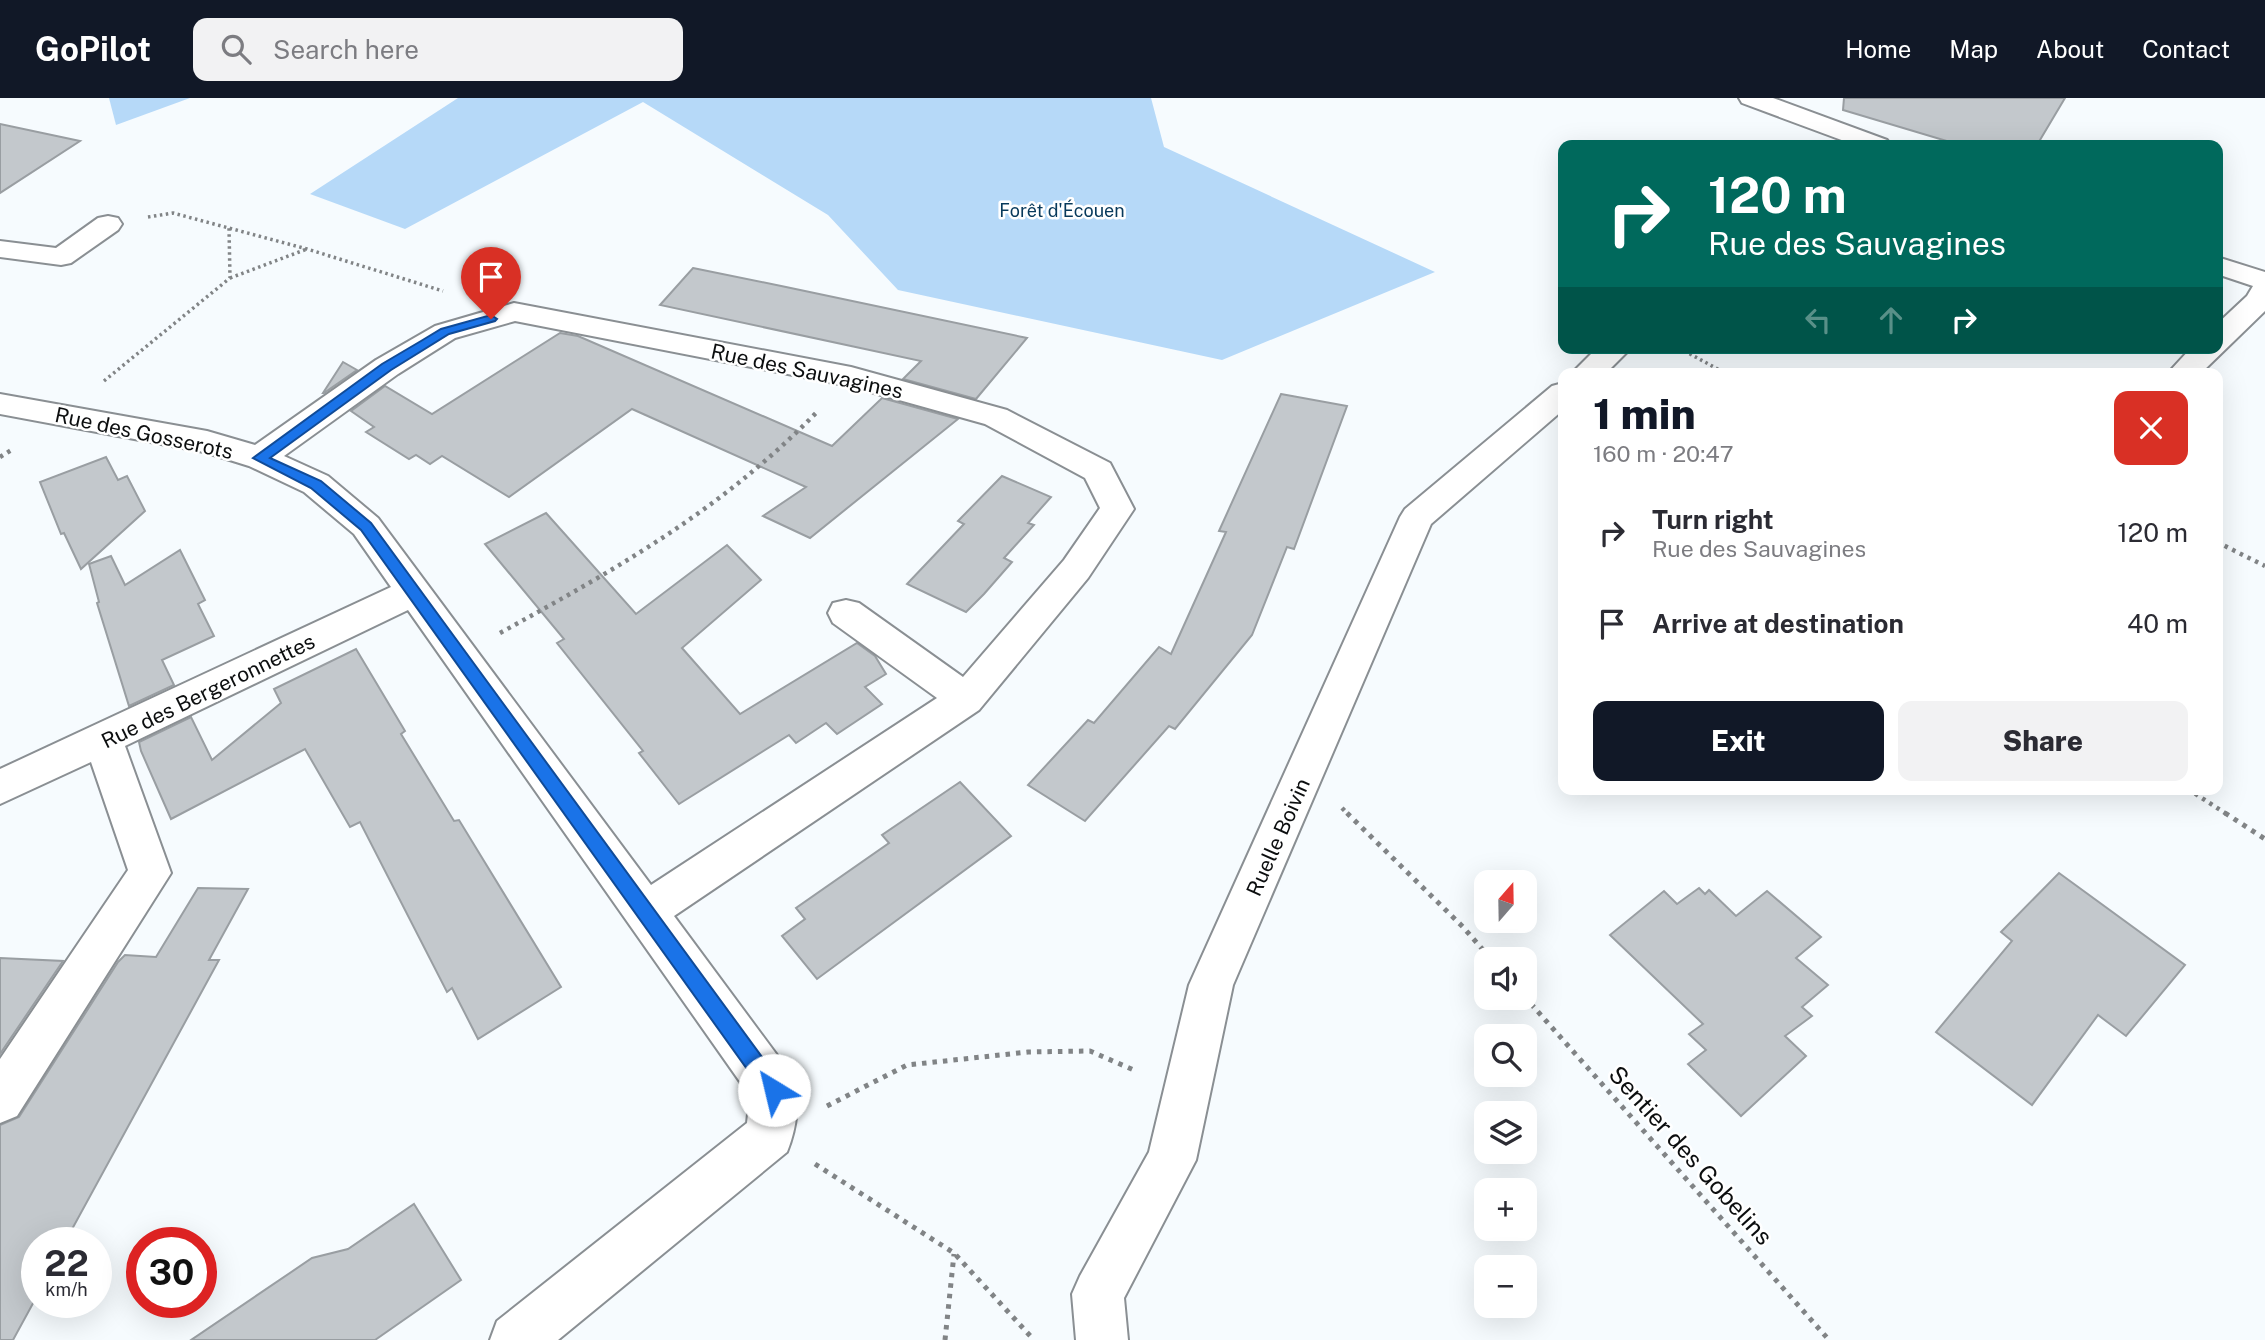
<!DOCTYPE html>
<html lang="en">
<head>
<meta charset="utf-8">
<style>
	:root { --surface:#fff; --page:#f2f2f3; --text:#2b2b33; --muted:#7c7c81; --accent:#111827 }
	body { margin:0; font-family:"Public Sans",sans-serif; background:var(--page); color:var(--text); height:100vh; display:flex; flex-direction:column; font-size:26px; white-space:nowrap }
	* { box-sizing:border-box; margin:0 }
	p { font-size:23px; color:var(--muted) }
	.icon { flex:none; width:38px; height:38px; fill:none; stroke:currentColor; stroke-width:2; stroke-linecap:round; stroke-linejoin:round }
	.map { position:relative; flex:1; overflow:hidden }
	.panel { position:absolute; left:1558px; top:270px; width:665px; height:427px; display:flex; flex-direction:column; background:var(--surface); border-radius:14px; box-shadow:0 7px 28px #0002 }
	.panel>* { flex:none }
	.banner { position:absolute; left:1558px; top:42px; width:665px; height:214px; border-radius:14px; box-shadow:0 7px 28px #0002; background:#00695c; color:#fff; overflow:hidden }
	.needle { width:46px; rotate:20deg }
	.tools { position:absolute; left:1474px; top:772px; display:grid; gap:14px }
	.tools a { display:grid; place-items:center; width:63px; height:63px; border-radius:14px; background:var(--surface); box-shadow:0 7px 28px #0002; font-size:35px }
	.speed { position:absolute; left:21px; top:1129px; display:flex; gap:14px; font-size:35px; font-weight:700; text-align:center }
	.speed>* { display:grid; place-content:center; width:91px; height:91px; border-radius:50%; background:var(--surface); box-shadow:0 7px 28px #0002; line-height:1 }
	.speed small { font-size:18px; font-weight:400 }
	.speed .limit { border:10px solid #d22; background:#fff; color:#111 }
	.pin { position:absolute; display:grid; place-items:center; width:60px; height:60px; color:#fff; margin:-72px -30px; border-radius:50% 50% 50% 0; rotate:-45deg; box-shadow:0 0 7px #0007 }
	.pin .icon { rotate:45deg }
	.me { position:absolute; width:77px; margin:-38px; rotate:324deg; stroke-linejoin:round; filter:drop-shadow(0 0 5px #0008) }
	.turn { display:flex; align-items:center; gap:24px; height:147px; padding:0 35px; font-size:32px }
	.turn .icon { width:91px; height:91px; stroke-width:2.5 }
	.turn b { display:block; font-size:49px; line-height:60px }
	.lanes { display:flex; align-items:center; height:66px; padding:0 35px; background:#0003; justify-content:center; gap:35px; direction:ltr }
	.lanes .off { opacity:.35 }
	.round { display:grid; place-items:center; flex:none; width:74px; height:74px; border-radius:14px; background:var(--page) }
	.headline { display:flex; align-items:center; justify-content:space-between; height:119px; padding:0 35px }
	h1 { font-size:42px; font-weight:800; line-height:52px; color:var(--accent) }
	.primary-button { display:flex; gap:14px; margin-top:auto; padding:14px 35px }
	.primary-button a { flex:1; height:80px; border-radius:14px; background:var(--accent); color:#fff; font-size:28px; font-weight:800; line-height:80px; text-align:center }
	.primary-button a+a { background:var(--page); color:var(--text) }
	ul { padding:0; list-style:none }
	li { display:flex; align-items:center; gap:21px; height:91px; padding:0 35px }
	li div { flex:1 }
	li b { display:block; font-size:26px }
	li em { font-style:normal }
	header { display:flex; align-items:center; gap:42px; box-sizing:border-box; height:98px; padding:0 35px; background:var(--accent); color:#fff }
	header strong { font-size:33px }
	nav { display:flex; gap:38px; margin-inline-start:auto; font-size:24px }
	.search { width:490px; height:63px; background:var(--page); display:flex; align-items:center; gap:18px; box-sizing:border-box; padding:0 24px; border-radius:14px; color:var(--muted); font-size:26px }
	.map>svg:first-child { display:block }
</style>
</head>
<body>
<header>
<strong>GoPilot</strong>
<div class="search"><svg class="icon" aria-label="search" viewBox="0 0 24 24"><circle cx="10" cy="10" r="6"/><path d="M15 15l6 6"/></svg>Search here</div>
<nav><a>Home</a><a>Map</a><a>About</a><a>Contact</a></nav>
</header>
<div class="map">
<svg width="2265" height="1242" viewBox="0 0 2265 1242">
	<rect width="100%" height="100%" fill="#f6fbfe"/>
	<g fill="#b6d9f8">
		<polygon points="109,0 190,0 116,27"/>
		<polygon points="458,0 1151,0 1164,49 1435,174 1222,262 898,192 828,117 643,4 405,131 310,96"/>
	</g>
	<g fill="#c3c8cc" stroke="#999ea2" stroke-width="2">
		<polygon points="1844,0 2065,0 2037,47 1960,47 1843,12"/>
		<polygon points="0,26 80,43 0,95"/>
		<polygon points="693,170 786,189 1027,240 976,301 903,281 921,263 660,207"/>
		<polygon points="560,235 578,238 832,348 882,300 958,321 810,440 763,418 806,389 632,311 509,399 442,358 430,366 416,357 409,361 366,334 374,329 351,313 385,288 432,316"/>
		<polygon points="343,264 357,272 324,295 323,295"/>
		<polygon points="1281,296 1347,308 1294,451 1287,449 1252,537 1175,631 1169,628 1085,723 1028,687 1088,622 1094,625 1159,549 1171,556 1226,434 1219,433"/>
		<polygon points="106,359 118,382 127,378 145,413 81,471 64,435 61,436 40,384"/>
		<polygon points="1002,378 1051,399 1028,425 1034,427 1004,460 1012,464 984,496 966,514 907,486 964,426 958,423"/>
		<polygon points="546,415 636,516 727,447 761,482 682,550 740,616 857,545 875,558 886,576 865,589 882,606 837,636 826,625 796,645 789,637 679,706 639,655 643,653 557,545 564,541 485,446"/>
		<polygon points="180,452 205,502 198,506 214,538 162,562 174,587 129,608 97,505 99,504 89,466 111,458 125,487"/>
		<polygon points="356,551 405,633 401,636 454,723 459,722 561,889 478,941 452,890 447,894 360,724 350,729 305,651 171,721 141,653 139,644 191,619 212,662 281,605 274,591"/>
		<polygon points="960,684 1011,738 817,881 782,838 805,821 796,810 889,745 882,737"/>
		<polygon points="2059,775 2185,867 2126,938 2098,917 2032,1007 1936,934 2012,843 2001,834"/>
		<polygon points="198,790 248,791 209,862 219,862 65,1144 37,1144 37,1198 13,1242 0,1242 0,1027 19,1019 118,864 125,857 156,859"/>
		<polygon points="1699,790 1705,796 1709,792 1736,818 1767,793 1821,839 1796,860 1828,887 1802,909 1812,918 1785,938 1806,958 1741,1018 1688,966 1706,952 1689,936 1703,926 1610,837 1664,793 1677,806"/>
		<polygon points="0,860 63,863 0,956"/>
		<polygon points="414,1106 461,1182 375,1242 191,1242 312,1160 348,1151"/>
	</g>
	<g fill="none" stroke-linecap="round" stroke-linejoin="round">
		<g stroke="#8a8f93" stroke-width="4">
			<g id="street">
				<polygon points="1739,0 1773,0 1887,42 1891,47 1855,47 1742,5"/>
				<polygon points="108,118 118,120 122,126 118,132 71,165 61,167 0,159 0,143 56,150 98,120"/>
				<polygon points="2217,159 2265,174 2265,213 2201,275 2168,275 2191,250 2217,250 2217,226 2247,198 2253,188 2217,176"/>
				<path d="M514,205L851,269L1007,312L1110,365L1134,411L1088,480L979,612L674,818L791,976C801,1000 797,1029 787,1054L558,1242H490L497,1223L747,1025L750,998L408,512L125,648L171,775L17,1018L0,1025V961L128,772L91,664L0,706V671L391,489L354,436L304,394L249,368L204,354L0,316V296L207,333L255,347L376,262L435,228ZM515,223L849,288L985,326L1085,380L1100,410L1064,462L963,579L859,505L846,502L833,505L828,515L833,525L937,600L651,787L378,420L328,378L284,358L398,276L455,240Z"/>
				<polygon points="1597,250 1631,250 1606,275 1572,275"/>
				<polygon points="1563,285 1563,312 1431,426 1233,887 1196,1062 1124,1200 1128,1242 1076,1242 1072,1196 1080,1178 1149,1054 1189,887 1400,419 1405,411 1552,288"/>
			</g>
		</g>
		<g stroke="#818486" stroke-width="3.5" stroke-dasharray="2.5 3.5" stroke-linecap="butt">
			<polyline points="148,119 173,115 307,151 443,193"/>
			<polyline points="230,180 307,151"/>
			<polyline points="1679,250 1725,275"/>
			<polyline points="104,283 230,180 229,130"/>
		</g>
		<g stroke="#818486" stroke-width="4.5" stroke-dasharray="3.5 5" stroke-linecap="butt">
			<polyline points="0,359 13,351"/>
			<polyline points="2217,444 2265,468"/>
			<path d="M500,535C618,470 721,412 816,315"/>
			<polyline points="2188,691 2228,717"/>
			<polyline points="1342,710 1349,717"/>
		</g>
		<g stroke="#818486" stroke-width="5" stroke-dasharray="4.5 6" stroke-linecap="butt">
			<polyline points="1347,715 1463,829 1491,861"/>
			<polyline points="2225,715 2265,741"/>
			<polyline points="1524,898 1829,1242"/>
			<polyline points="827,1008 907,967 1028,954 1090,953 1136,973"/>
			<polyline points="815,1066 954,1155 1034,1242"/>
			<polyline points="945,1242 954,1156"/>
		</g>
		<use href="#street" fill="#fff" fill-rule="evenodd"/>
	</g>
	<polygon fill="#1a73e8" stroke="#114b97" stroke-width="2" points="491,217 497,221 495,223 449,236 391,272 270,360 321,383 371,425 781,985 783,992 781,999 774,1002 767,999 361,432 311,390 253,360 382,266 421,243 441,231"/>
	<g text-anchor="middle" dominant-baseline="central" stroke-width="5" stroke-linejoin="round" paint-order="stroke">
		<g font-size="18" fill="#07395b" stroke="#fff">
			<text x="1062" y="112">Forêt d'Écouen</text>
		</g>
		<g font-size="21" fill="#0c0e0f" stroke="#fff">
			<text transform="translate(807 273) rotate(12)">Rue des Sauvagines</text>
			<text transform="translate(144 335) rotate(12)">Rue des Gosserots</text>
			<text transform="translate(208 593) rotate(-26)">Rue des Bergeronnettes</text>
			<text transform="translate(1278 739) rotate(-66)">Ruelle Boivin</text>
		</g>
		<g font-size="24" fill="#0c0e0f" stroke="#fff">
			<text transform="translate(1691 1057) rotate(48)">Sentier des Gobelins</text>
		</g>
	</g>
</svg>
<div class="tools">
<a><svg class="needle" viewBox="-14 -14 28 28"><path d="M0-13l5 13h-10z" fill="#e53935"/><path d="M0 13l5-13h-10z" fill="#7c7c81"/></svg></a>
<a><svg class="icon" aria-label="sound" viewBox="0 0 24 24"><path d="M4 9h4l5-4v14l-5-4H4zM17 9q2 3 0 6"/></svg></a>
<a><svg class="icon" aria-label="search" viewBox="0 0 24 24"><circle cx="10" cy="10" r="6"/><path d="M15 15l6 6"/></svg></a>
<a><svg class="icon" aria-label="layers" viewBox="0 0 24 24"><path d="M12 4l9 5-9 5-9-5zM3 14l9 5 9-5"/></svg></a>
<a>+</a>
<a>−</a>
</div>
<div class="speed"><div>22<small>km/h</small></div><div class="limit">30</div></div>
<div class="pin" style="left:491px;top:221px;background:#d93025"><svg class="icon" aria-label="arrive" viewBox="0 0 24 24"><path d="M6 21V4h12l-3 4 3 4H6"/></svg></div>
<svg class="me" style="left:774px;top:992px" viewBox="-20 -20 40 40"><circle r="19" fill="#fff"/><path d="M0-13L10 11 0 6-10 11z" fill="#1a73e8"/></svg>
<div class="banner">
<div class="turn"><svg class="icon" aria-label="right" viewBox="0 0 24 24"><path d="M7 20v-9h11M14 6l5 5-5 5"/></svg><div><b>120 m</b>Rue des Sauvagines</div></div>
<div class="lanes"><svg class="icon off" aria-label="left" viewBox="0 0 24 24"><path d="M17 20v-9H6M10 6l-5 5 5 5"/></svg><svg class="icon off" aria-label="ahead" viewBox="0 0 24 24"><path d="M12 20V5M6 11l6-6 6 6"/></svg><svg class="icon" aria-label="right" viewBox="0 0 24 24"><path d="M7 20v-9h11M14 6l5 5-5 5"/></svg></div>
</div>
<section class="panel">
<div class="headline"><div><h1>1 min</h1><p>160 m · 20:47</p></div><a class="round" style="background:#d93025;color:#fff"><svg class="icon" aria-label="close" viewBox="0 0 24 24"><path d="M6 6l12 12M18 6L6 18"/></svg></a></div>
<ul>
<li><svg class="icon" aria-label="right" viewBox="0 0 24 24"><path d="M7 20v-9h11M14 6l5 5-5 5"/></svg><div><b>Turn right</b><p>Rue des Sauvagines</p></div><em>120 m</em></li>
<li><svg class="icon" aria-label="arrive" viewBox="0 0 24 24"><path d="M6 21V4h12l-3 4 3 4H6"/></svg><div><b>Arrive at destination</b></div><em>40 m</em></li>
</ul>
<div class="primary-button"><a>Exit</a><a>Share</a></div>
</section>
</div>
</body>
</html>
